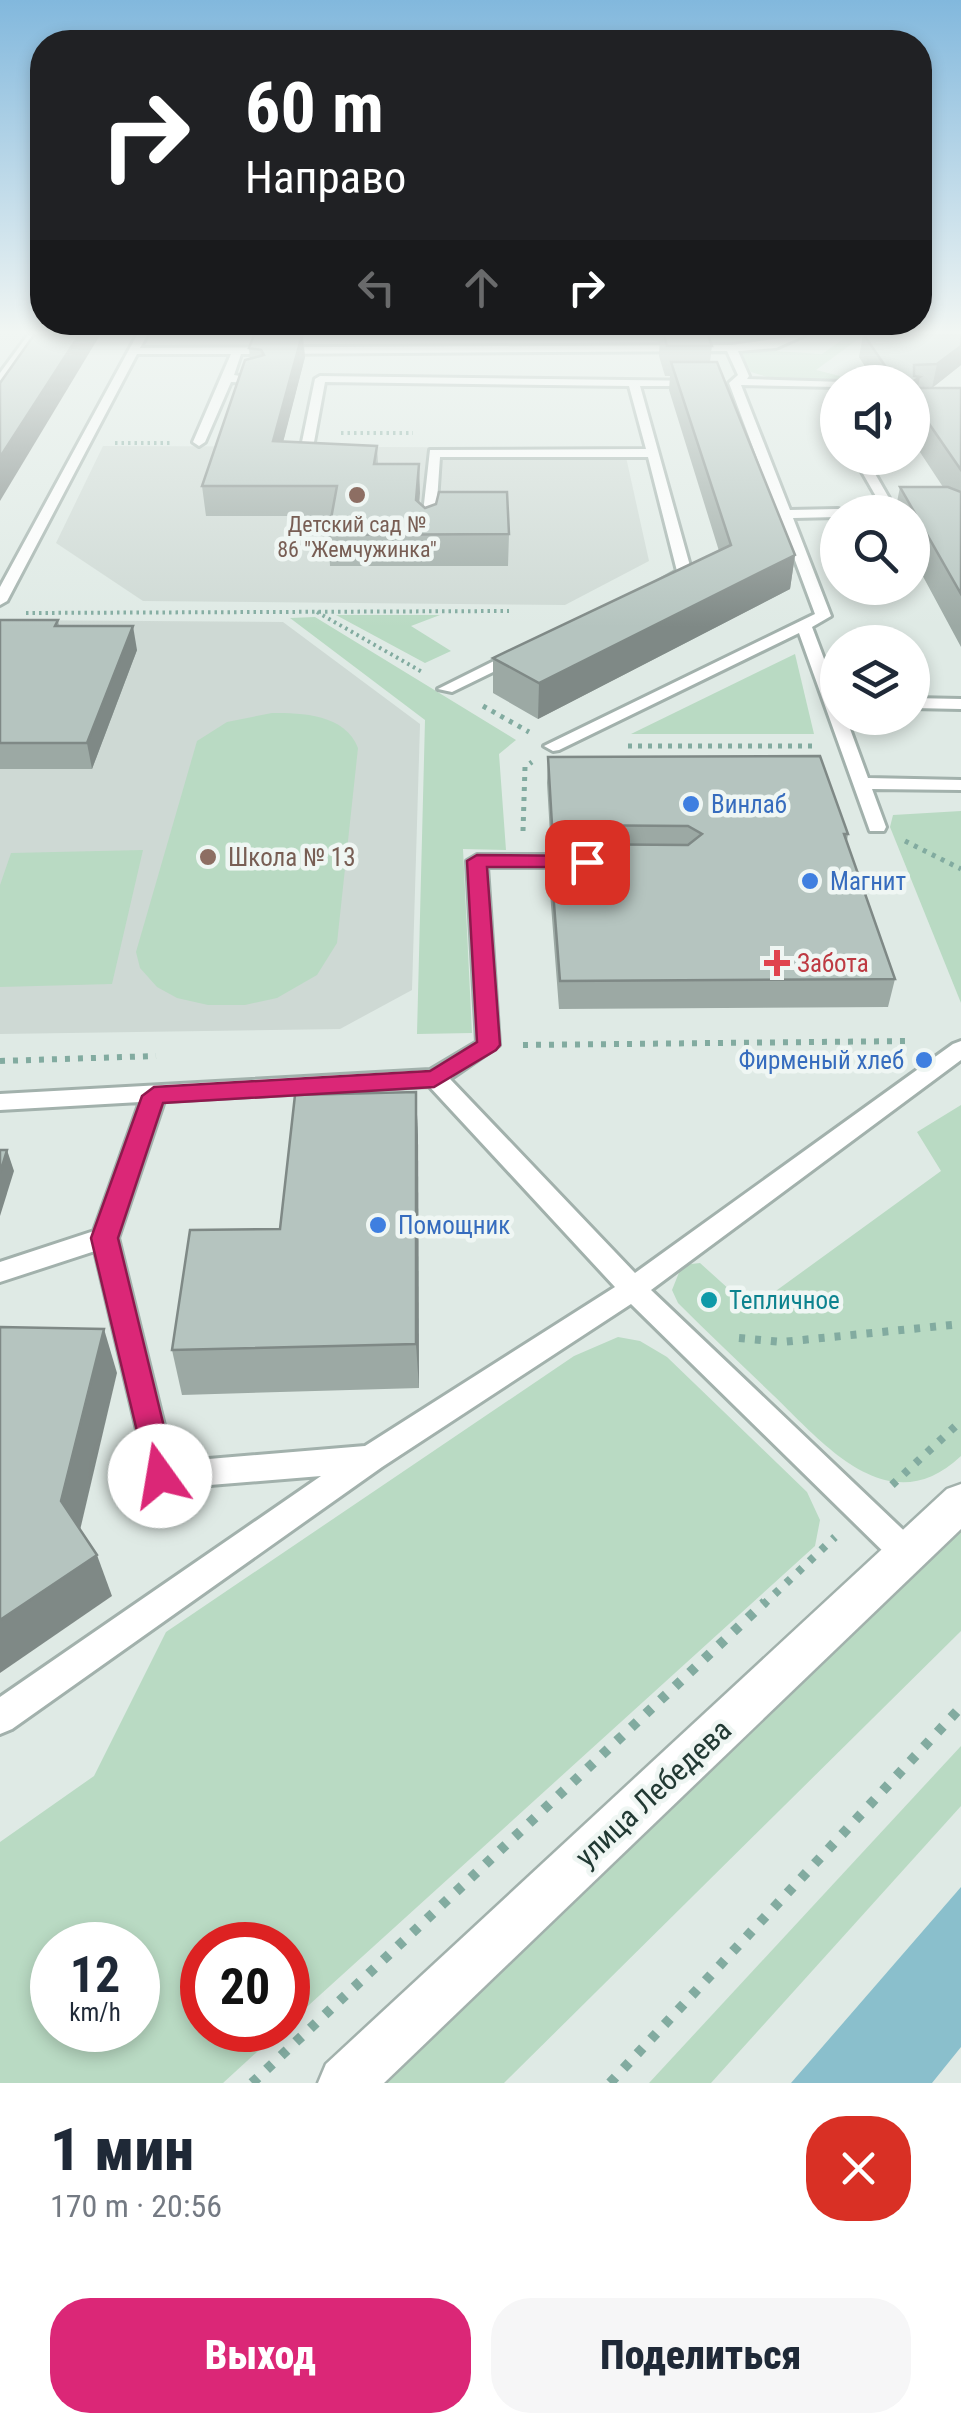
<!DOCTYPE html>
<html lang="ru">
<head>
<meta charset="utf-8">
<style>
	:root { --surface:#fff; --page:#f6f6f7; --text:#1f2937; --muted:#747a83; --accent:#db2777 }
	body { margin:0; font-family:"Roboto Condensed",sans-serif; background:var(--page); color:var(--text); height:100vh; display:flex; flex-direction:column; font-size:38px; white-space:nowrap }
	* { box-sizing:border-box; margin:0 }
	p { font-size:32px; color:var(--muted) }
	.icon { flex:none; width:55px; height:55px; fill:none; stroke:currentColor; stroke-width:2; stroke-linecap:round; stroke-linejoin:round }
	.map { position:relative; height:2083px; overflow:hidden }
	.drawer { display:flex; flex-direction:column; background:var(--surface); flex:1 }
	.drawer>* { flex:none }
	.hud { position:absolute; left:30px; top:30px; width:902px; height:305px; border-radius:40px; box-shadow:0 5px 15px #0003; background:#202124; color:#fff; overflow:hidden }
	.controls { position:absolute; left:820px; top:365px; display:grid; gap:20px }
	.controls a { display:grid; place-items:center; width:110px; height:110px; border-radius:50%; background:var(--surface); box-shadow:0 5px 15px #0003; font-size:50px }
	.speed { position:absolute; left:30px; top:1922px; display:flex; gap:20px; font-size:50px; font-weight:700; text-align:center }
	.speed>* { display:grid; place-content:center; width:130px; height:130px; border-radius:50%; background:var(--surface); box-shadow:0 5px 15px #0003; line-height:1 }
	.speed small { font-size:25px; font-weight:400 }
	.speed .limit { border:15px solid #d22; background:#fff; color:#111 }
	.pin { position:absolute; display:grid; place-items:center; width:85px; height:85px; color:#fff; margin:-42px; border-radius:20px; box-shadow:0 5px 15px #0006 }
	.me { position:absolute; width:110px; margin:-55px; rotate:347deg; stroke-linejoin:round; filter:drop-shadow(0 0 8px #0008) }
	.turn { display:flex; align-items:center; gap:35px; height:210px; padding:0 50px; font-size:45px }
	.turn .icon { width:130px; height:130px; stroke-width:2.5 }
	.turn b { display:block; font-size:70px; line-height:85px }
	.lanes { display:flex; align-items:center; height:95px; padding:0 50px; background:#0003; justify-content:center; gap:50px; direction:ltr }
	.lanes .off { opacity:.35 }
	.round { display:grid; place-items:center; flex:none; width:105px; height:105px; border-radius:40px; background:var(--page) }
	.summary { display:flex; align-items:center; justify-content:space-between; height:170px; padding:0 50px }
	h1 { font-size:60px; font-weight:800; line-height:75px }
	.action { display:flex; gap:20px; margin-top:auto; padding:20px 50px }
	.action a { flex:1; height:115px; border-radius:40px; background:var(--accent); color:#fff; font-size:40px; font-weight:800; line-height:115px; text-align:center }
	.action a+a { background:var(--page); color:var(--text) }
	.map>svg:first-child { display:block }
</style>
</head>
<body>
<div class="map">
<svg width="961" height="2083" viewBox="0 0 961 2083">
	<rect width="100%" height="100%" fill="#dfeae5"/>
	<g fill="#ced9d4">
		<polygon points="103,446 624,448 649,561 565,605 143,601 56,543"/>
		<polygon points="0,620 283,622 420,724 412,990 340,1029 0,1034"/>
	</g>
	<g fill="#b9dac3" fill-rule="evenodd">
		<path d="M453,335H781C744,351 687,346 648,340H452Z"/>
		<polygon points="849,335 864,335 816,370 840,376 839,380 767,377 751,372 741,353 757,350 822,354"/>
		<polygon points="336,615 440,615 411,626 451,651 425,663"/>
		<polygon points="315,617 516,740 499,754 506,850 463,849 472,1033 417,1034 425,720 290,618"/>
		<polygon points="795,654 814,734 631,734"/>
		<path d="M272,713C302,713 345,714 358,748L337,943L317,975L277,998L245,1005H208L177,998L157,987L140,968L136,952L197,741L227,722Z"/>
		<polygon points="961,811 961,1003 890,827 893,815"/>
		<polygon points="143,850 112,984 0,987 0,885 11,853"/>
		<path d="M961,1105V1456C889,1524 824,1444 773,1395C741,1364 709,1334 678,1303L672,1290L682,1265L700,1263L751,1309L941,1171L917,1132Z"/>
		<path d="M618,1337L640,1341L667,1357L807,1492L820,1520L815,1546L288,2024V1945H202V2030H281L223,2083H0V1842L94,1776L166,1632L574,1356ZM138,1945V2030H52V1945Z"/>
		<polygon points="961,1529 961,1631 504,2083 382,2083"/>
		<polygon points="961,1746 961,1806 711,2083 649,2083"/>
	</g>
	<polygon fill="#8abfcc" points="961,1887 961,2047 932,2083 791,2083"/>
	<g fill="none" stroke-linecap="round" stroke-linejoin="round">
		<g stroke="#a2b1ac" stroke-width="6">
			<g id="lane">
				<polygon points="28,335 39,335 0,383 0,373"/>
				<polygon points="137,335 147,335 140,348 731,345 805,335 776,348 738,351 749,376 747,379 843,382 838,382 838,387 741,385 790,510 838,509 844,512 838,512 838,517 793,518 831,616 812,627 838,696 838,718 846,718 868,778 961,780 961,790 872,789 886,827 884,831 870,831 799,633 559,750 553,751 544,746 815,614 729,383 738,375 727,351 241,354 234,375 263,380 257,383 231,382 205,442 199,446 193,442 231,354 137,354 7,601 0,605 0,587"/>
				<polygon points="320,376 704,381 700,386 640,386 692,573 670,585 658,582 677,571 648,457 440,457 435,531 428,535 421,531 430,450 646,449 629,386 325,382 314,442 308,446 302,442 315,379"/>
				<polygon points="838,409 838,420 832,417"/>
				<polygon points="854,458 866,458 897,512 885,512"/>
				<polygon points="520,648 528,653 526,656 452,692 438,689"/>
				<polygon points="912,698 961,699 961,709 912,708"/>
				<path d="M477,855H581L591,861L581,867H487L499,1045L450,1079L635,1273L953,1044L961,1041V1060L651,1290L918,1544L923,1554L918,1564L907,1569L896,1564L631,1304L382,1467L12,1729L0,1734V1697L321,1476L161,1489L150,1485L95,1251L0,1282V1262L94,1231L140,1102L0,1110V1094L430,1070L477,1042L467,861ZM429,1086L615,1287L365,1446L173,1462L118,1238L164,1101Z"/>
			</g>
		</g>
		<g stroke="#a2b1ac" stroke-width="5">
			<polygon id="street" points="961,1484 961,1529 384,2083 318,2083 326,2064 947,1489"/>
		</g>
		<g stroke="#82aba0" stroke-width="4" stroke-dasharray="2.5 4" stroke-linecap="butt">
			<polyline points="341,433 413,433"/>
			<polyline points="115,443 173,443"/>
			<polyline points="317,612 424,673"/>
			<polyline points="26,613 509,611"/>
		</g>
		<g stroke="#82aba0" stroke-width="5" stroke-dasharray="4 6" stroke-linecap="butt">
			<polyline points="483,706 529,732"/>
			<polyline points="628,746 815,746"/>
			<polyline points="523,831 525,767 532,762"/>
			<polyline points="905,841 961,869"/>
		</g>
		<g stroke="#82aba0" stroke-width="6" stroke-dasharray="5 8" stroke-linecap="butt">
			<polyline points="523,1045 911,1041"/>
			<polyline points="0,1061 156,1056"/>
		</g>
		<g stroke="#82aba0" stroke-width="8" stroke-dasharray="6 10" stroke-linecap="butt">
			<polyline points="739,1338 782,1342 961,1324"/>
			<polyline points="892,1485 961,1421"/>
			<polyline points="763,1605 835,1537"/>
		</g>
		<g stroke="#82aba0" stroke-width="10" stroke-dasharray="8 12" stroke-linecap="butt">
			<polyline points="252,2083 765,1602"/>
			<polyline points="610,2083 961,1707"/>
		</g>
		<use href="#lane" fill="#fff" fill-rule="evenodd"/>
		<use href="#street" fill="#fff" fill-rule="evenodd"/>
	</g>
	<g fill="#9ca9a4">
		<polygon points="254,335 303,335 305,357 283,441 377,446 378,464 419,464 419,503 425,508 509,534 508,566 330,566 328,535 331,516 206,516 202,486 250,359 249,348"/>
		<polygon points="660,335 708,335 712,346 710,362 795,555 790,589 538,719 493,693 493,658 719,551 669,390 670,376 665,376 659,356"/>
		<polygon points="863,335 961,335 961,365 932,388 918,388 961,388 961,647 912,556 912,512 895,512 900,487 943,487 912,440 912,382 875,382 859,357"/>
		<polygon points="0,620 58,620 59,626 137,650 92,769 0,769"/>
		<polygon points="548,757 848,834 847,841 895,979 888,1007 559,1009 549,879 550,852 553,852 551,852 547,783"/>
		<polygon points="416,1092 418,1137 419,1388 182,1395 172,1350 280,1229"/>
	</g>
	<g fill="#7f8986">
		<polygon points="79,335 100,335 0,501 0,457"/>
		<polygon points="302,335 305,357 276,470 273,441"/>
		<polygon points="961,346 961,365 932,388 937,364"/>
		<polygon points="920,377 915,401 912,399 912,382"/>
		<polygon points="419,464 420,493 417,531 416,500"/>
		<polygon points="795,555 790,589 538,719 539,683"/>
		<polygon points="133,626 137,650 92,769 87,743"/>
		<polygon points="416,1092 418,1137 419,1388 416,1344"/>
		<polygon points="7,1150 14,1171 0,1216 0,1173"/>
		<polygon points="104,1329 117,1373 77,1543 61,1501"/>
		<polygon points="97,1555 112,1596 0,1673 0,1620"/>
	</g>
	<g fill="#b5c4bf" stroke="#7f8986" stroke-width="2.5">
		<polygon points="34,335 79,335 0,457 0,383"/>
		<polygon points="254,335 302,335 273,441 377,446 374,464 419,464 416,500 425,508 436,504 439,492 507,492 509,534 328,535 337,486 202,486 245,360 264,355 261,350 249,348"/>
		<polygon points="664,335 708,335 712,346 667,346"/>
		<polygon points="864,335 961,335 961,346 937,364 914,365 914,376 920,377 912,382 896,382"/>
		<polygon points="671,362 717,362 795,555 539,683 493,658 731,545"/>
		<polygon points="912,388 961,388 961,470 912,399"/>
		<polygon points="900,487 948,487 961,492 961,594"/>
		<polygon points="0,620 58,620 55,626 133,626 87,743 0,743"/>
		<polygon points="820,756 848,834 844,834 895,979 560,981 550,852 553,852 553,844 688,845 702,834 688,826 552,825 548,757"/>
		<polygon points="416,1092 416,1344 172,1350 190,1230 280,1229 295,1095"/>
		<polygon points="0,1150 7,1150 0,1173"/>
		<polygon points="0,1327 104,1329 61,1501 97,1555 0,1620"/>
	</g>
	<linearGradient id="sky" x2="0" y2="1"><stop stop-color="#82b8dd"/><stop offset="0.53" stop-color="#f1f6f3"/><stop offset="1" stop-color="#f1f6f3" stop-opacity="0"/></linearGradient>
	<rect width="961" height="627" fill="url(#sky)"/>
	<polygon fill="#db2777" stroke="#8e194d" stroke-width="2.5" points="477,855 587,856 597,862 587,867 487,867 500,1045 496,1050 434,1087 163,1103 118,1238 176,1476 171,1486 160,1490 150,1486 91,1238 142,1096 154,1087 430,1071 477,1042 467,861"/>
	<g fill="#8d6e63" stroke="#eff6f3" stroke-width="4">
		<circle cx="357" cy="495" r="10"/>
		<circle cx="208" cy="857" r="10"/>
	</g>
	<g fill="#3f7fe0" stroke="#eff6f3" stroke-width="4">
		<circle cx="691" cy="804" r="10"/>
		<circle cx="810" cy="881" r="10"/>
		<circle cx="924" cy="1060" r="10"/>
		<circle cx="378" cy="1225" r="10"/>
	</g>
	<path fill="#e0444e" stroke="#eff6f3" stroke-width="4" d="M772 948h10v10h10v10h-10v10h-10v-10h-10v-10h10z"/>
	<circle fill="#0f9aa8" stroke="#eff6f3" stroke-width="4" cx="709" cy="1300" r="10"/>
	<g text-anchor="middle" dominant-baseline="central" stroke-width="9" stroke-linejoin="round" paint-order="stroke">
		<g font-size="22" fill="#785e54" stroke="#eff6f3">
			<text x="357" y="524">Детский сад №<tspan x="357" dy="25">86 "Жемчужинка"</tspan></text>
		</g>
		<g font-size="25" fill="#366cbe" stroke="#eff6f3" text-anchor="start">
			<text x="711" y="804">Винлаб</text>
			<text x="830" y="881">Магнит</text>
			<text x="904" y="1060" text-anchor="end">Фирменый хлеб</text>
			<text x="398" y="1225">Помощник</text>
		</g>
		<g font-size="25" fill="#785e54" stroke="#eff6f3" text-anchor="start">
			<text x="228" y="857">Школа № 13</text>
		</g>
		<g font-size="25" fill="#be3a42" stroke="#eff6f3" text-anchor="start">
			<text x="797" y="963">Забота</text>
		</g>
		<g font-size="25" fill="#0d838f" stroke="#eff6f3" text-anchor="start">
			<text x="729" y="1300">Тепличное</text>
		</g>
		<g font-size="30" fill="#213933" stroke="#eff6f3">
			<text transform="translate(653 1793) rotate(-43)">улица Лебедева</text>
		</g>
	</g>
</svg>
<div class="controls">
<a><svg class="icon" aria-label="sound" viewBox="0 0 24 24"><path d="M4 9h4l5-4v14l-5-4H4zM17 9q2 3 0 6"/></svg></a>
<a><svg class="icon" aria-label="search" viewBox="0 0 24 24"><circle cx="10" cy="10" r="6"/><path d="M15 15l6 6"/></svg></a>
<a><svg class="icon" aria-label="layers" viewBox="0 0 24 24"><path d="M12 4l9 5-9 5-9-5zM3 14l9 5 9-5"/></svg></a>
</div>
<div class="speed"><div>12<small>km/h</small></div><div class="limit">20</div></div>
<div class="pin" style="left:587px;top:862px;background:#d93025"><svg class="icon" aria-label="arrive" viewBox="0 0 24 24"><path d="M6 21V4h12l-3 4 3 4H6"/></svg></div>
<svg class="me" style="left:160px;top:1476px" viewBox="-20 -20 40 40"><circle r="19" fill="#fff"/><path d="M0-13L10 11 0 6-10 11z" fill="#db2777"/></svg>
<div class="hud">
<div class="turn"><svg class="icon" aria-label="right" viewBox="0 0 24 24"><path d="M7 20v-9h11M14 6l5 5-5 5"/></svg><div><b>60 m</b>Направо</div></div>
<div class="lanes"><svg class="icon off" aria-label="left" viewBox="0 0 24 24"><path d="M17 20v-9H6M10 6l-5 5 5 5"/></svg><svg class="icon off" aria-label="ahead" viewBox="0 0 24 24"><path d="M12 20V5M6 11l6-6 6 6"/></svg><svg class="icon" aria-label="right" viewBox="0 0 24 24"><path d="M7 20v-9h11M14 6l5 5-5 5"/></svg></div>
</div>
</div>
<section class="drawer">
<div class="summary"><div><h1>1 мин</h1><p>170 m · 20:56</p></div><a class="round" style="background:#d93025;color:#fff"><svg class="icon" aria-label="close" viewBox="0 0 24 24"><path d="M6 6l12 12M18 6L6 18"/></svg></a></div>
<div class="action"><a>Выход</a><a>Поделиться</a></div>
</section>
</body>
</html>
